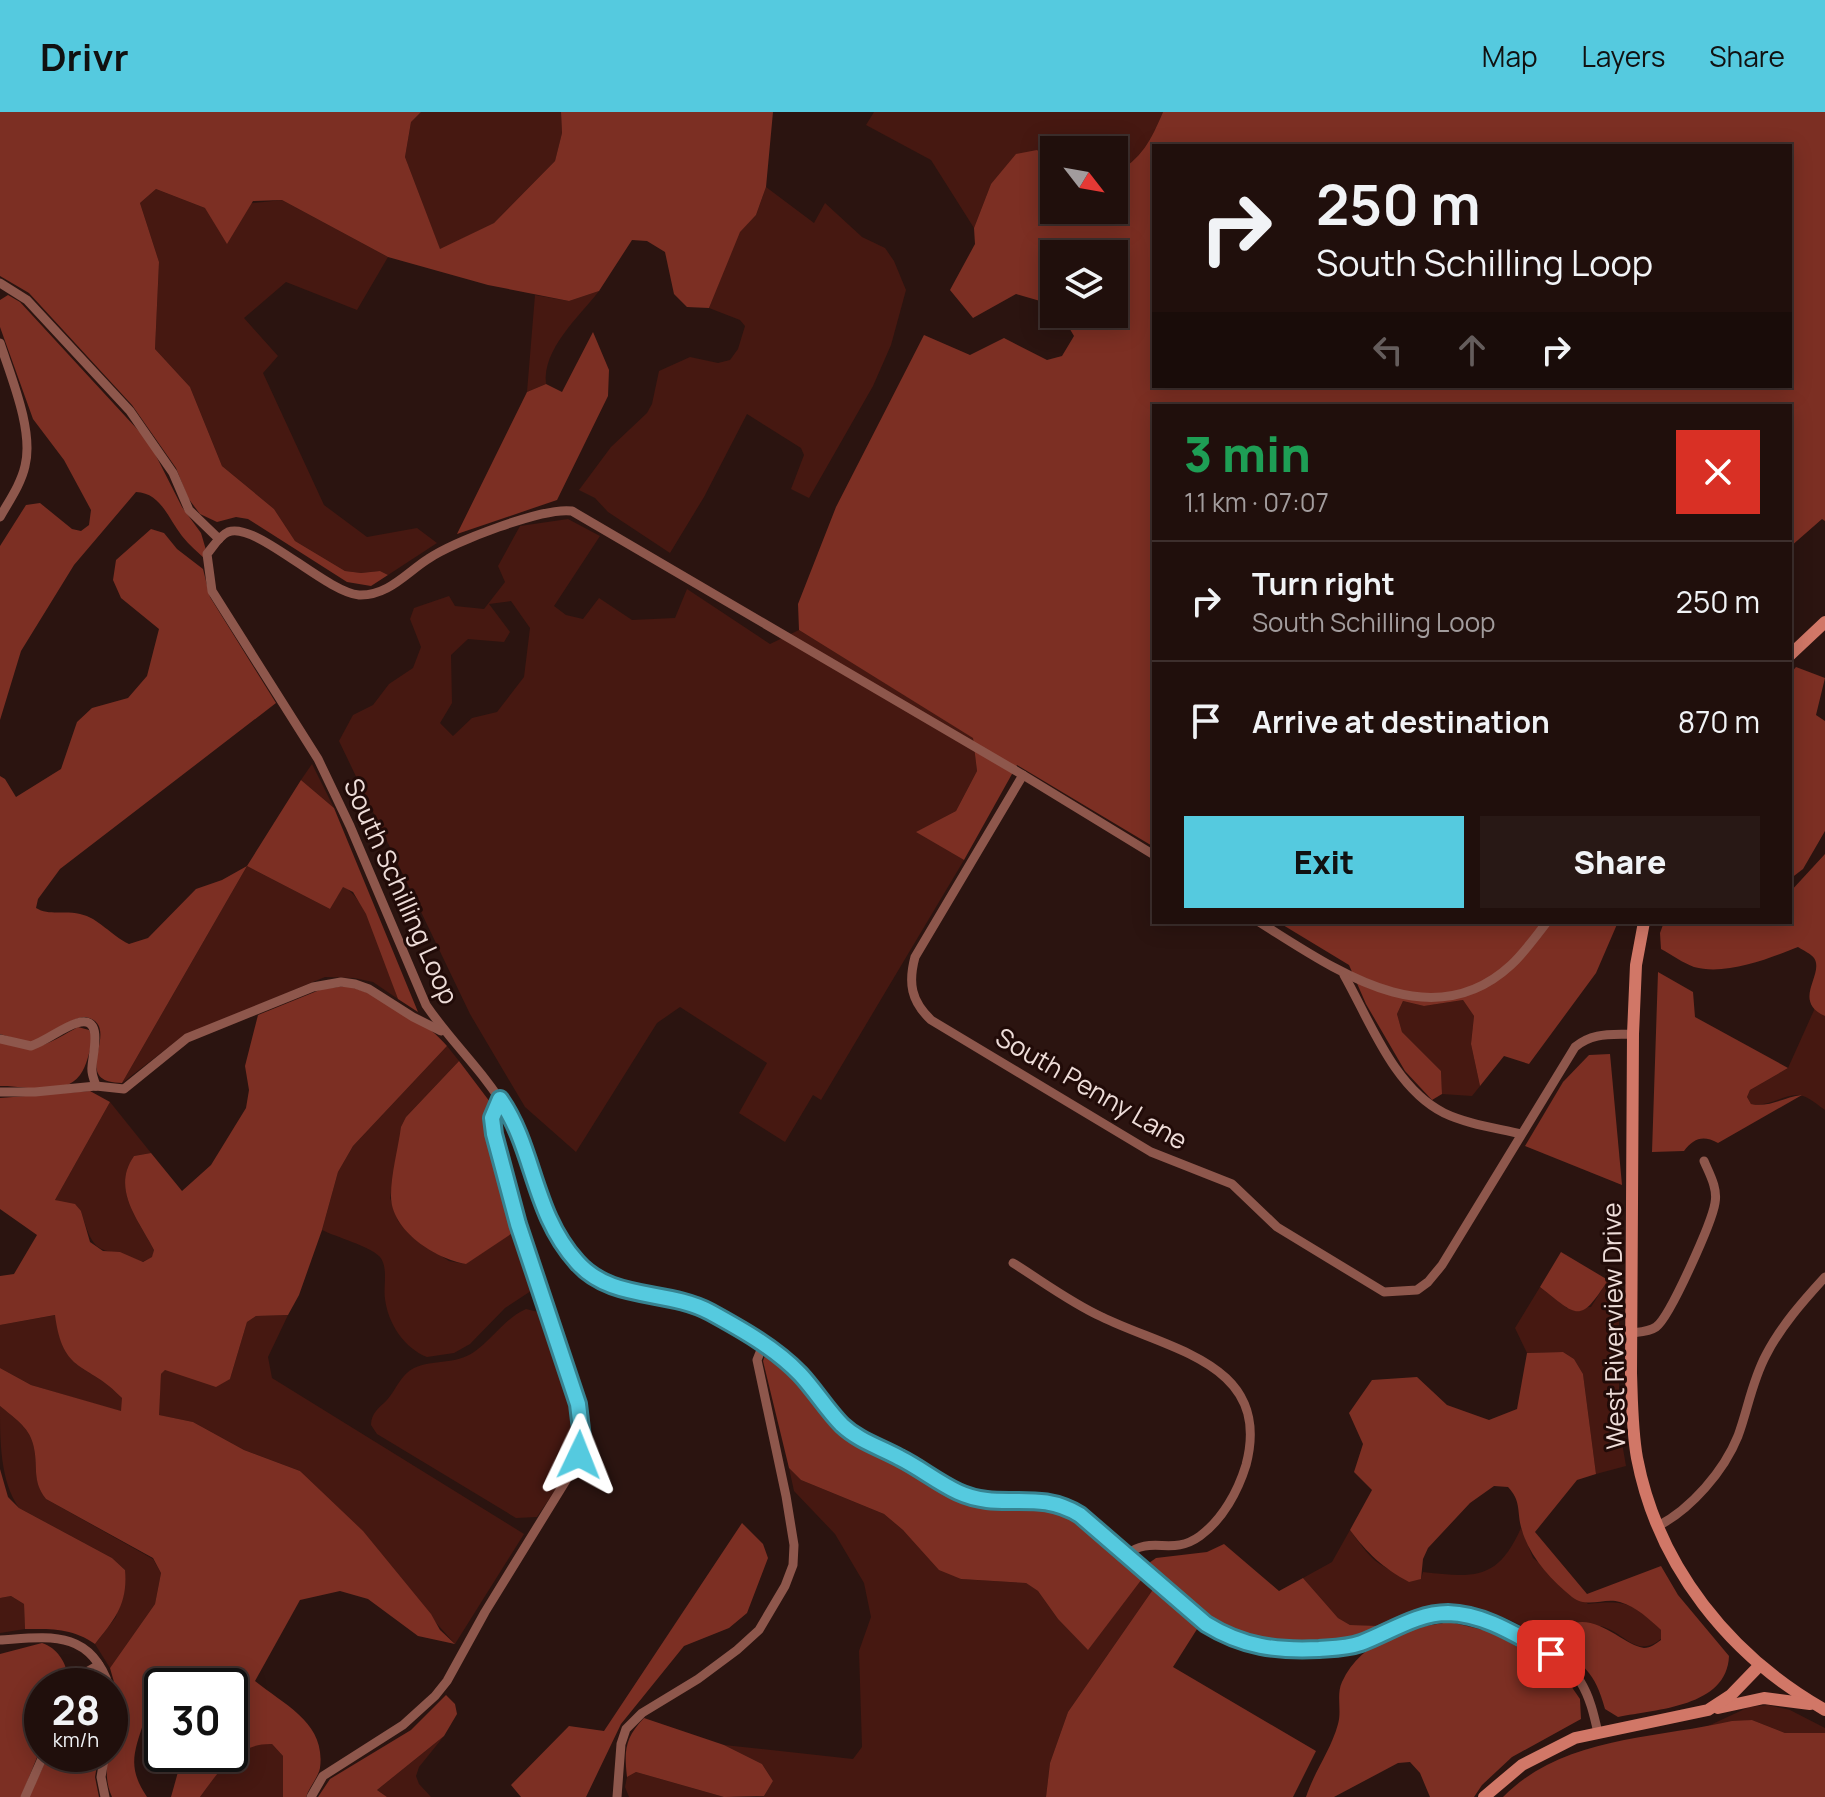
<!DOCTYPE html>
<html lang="en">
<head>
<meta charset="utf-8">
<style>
	:root { --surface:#200f0c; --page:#281815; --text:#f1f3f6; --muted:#a29c9d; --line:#3d2f2d; --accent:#55cadf }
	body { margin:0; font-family:Manrope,sans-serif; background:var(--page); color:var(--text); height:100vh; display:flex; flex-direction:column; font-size:30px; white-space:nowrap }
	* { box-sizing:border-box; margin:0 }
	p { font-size:26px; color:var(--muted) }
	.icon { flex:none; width:44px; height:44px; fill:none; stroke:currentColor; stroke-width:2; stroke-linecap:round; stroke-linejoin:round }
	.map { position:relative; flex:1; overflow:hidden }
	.side { position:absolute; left:1152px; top:292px; width:640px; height:520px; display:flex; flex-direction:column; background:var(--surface); border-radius:0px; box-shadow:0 4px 20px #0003,0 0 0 2px var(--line) }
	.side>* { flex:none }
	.hud { position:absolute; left:1152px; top:32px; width:640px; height:244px; border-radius:0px; box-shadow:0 4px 20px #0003,0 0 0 2px var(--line); background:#200f0c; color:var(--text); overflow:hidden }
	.needle { width:52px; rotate:121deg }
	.fabs { position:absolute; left:1040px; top:24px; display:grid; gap:16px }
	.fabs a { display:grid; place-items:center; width:88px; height:88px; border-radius:0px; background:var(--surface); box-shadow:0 4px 20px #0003,0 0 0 2px var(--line); font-size:40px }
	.speed { position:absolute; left:24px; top:1556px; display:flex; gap:16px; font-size:40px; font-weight:700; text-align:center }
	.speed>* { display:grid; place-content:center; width:104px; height:104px; border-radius:50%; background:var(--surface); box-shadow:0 4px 20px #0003,0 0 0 2px var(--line); line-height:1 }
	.speed small { font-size:20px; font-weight:400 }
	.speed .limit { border:4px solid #111; border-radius:12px; background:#fff; color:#111 }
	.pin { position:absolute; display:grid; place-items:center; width:68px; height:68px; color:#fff; margin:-34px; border-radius:16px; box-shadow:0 4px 12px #0006 }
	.me { position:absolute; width:88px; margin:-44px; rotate:2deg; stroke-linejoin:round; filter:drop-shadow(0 0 6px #0008) }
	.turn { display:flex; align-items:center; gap:28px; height:168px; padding:0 32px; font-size:36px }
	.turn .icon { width:104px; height:104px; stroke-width:2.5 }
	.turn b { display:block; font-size:56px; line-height:68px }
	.lanes { display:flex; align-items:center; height:76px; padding:0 32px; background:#0003; justify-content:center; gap:40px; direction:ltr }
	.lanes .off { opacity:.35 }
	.round { display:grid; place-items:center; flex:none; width:84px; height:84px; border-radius:0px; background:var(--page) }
	.head { display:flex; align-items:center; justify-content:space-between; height:136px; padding:0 32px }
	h1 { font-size:48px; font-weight:800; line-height:60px; color:#1e9e55 }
	.primary-button { display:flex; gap:16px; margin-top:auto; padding:16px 32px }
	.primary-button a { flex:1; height:92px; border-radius:0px; background:var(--accent); color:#111; font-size:32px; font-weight:800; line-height:92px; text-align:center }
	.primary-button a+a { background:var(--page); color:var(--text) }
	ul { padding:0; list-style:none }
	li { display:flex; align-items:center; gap:24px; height:120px; padding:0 32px; border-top:2px solid var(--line) }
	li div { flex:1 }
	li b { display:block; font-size:30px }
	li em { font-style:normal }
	header { display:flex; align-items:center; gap:48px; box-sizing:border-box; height:112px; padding:0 40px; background:var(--accent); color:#111 }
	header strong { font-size:38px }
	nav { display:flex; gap:44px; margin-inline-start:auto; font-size:28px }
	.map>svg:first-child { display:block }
</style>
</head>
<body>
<header>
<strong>Drivr</strong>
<nav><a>Map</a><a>Layers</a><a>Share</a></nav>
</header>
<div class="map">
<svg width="1825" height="1685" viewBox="0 0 1825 1685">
	<rect width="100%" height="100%" fill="#2b1410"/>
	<g fill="#461811" fill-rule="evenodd">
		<polygon points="421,0 561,0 562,21 555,49 494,111 440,138 405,45 411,10"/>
		<path d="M874,0H1163C1151,28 1142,47 1114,62V38H1054V50L1037,38L991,72L974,116L931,48L866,13Z"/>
		<polygon points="766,75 814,111 825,91 862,125 885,136 894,149 906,178 891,233 873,274 809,386 791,377 804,343 801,336 747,302 704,385 670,441 608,400 595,386 579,378 611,335 647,301 652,292 659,259 690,245 718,251 730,248 738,237 745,214 740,208 709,196 739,120 756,103"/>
		<polygon points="156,77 205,96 282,88 388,145 357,198 286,170 244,206 278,244 263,261 324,393 367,425 417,416 437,431 388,463 380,459 361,461 345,459 295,429 274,397 222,354 190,275 155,237 159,150 140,91"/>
		<path d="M599,179C579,205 542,237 546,272L527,280L535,183L569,189Z"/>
		<path d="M568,407L600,424L554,494L566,503L583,507L599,486L632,508L675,506L687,477L770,532L799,518L973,625L977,659L956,699L917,720L964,748L821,988L813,983L785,1030L739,1001L767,951L680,895L657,911L576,1040L525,995L470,902L339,629L353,603L373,593L389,572L413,556L421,535L410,507L414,496L449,484L455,494L484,497L505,470L498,454L520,414ZM511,489L530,516L524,565L497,600L472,606L453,624L440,611L452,591L451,543L468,527L504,530L510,520L489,492Z"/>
		<polygon points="312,652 334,696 301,668"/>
		<path d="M247,754L330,797L343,774C371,790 387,856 398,887L373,870L354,866L325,865L183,924L122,971Z"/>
		<polygon points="1463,888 1474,904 1471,932 1480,974 1472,984 1442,982 1441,959 1402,920 1397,902 1403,889 1424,894"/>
		<path d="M1815,896L1825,904V998C1819,994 1810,986 1803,984C1787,979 1771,996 1751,992L1747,985L1750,978L1788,956Z"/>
		<path d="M447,934L459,949L406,1005L390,1086L398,1109L416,1128L449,1149L465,1152L514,1120L534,1177L505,1196L470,1232L454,1241L427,1245C404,1236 388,1211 385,1187C383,1174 389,1154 379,1144C369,1134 336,1125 322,1118L338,1060L353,1034Z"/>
		<path d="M110,990L151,1041L134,1044C111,1077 138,1107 154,1138L153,1145L142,1150C100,1131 96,1151 81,1099L55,1088Z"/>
		<polygon points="1608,1168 1619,1174 1619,1313 1626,1354 1596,1362 1583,1262 1574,1247 1563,1240 1527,1241 1515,1216 1540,1175 1567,1196 1591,1195"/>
		<path d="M526,1197L542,1201C555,1238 585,1301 574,1340C567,1363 550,1385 537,1405L516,1406L377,1322L371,1313C371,1301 379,1296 387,1288C396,1278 401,1262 414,1256C434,1247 455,1253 474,1240C493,1227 504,1207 526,1197Z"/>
		<path d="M56,1203C63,1264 87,1249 122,1286V1300L31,1273L0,1256V1213Z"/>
		<polygon points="288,1203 268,1245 272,1266 524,1422 455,1532 300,1359 244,1338 193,1310 158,1303 161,1262 165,1258 230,1267 247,1210 256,1204"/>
		<path d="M0,1294C13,1305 29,1315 33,1332C39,1354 31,1367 46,1387L153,1447L161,1461L155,1492L110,1556L95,1532L116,1505L125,1458L112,1446L19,1396C0,1369 0,1329 0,1294Z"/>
		<polygon points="789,1356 801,1368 884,1402 961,1467 1026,1471 1038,1479 1058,1507 1088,1537 1142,1467 1154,1476 1068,1600 1050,1651 1046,1685 756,1685 764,1684 773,1669 762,1652 724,1633 853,1647 862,1635 859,1539 871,1505 864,1471 835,1422 794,1379"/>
		<path d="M1521,1416L1533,1446L1588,1492C1626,1488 1634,1491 1661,1518V1527C1636,1546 1627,1523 1604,1515C1593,1511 1577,1515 1565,1515L1553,1530L1510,1508L1483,1498L1448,1494L1411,1500L1381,1514L1350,1513L1338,1506L1303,1466L1332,1450L1350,1418C1375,1453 1379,1456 1421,1467L1423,1460C1475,1466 1498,1468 1521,1416Z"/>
		<polygon points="11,1484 24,1492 25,1517 0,1521 0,1486"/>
		<polygon points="1768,1593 1790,1598 1825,1616 1825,1621 1785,1621 1752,1608 1706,1615 1749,1595"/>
		<polygon points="444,1624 419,1655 416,1664 419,1672 431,1685 387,1685 377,1678"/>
		<polygon points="254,1632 272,1632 283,1644 283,1685 200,1685 224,1652"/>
		<polygon points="636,1660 724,1685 629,1685 625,1675 627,1665"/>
	</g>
	<g fill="#7c2f23" fill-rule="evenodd">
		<polygon points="0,0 421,0 411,10 405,45 440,137 494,111 555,49 562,21 561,0 773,0 766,75 756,103 740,120 709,196 687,195 674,182 665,140 647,129 632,128 599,179 569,189 488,173 388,145 282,88 253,89 227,132 205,96 156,77 140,91 159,150 155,237 190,275 222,354 274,397 295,429 345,459 361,461 380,459 388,463 371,474 347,470 248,407 236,405 217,410 200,402 188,386 176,356 132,293 29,181 0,164"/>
		<path d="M1163,0H1825V409L1822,407L1790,435V294H1154V735L1017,653L964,748L916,720L956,699L977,659L973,626L799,518L798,492L836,395L924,223L970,243L1004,226L1047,248L1062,244L1074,224L1061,202H1114V142H1054V193L1016,182L973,206L950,178L975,132L974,116L991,72L1016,42L1037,38L1054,50V98H1114V62C1142,47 1151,28 1163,0ZM1154,34H1790V274H1154Z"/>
		<path d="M8,183L20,190L149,330L182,395L201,421L206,438V448C198,440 189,433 182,424C168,406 161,381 136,380L74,453L21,539L0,608V434L26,393L40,391L72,417L81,419L89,413L91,398L64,348L33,307L0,215V188Z"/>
		<polygon points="593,220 609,258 608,284 557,388 457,422 527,280 546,272 562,280"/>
		<path d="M151,417L164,421L177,437L203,457L210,485L276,591L60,757L38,787L36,796C49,804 65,798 80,802C99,806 110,823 129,832L148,826L196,777L222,768L247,754L301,668L334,696L418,900L398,887L366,802L353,780L343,775L330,797L247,754L122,971C66,971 125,914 86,905C75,903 43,926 30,931L0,922V664L5,667L16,685L61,657L77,610L92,596L128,586L147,564L159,517L121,486L113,468L116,448Z"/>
		<polygon points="1796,555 1825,566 1816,603 1825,609 1825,719 1803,757 1790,767 1790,562"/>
		<path d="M1825,742V904C1791,889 1825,862 1814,846C1811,842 1803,838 1798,835C1770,846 1726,864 1694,855C1683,851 1672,843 1661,837L1660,821L1664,810H1790V780Z"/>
		<polygon points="1278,810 1618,810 1596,861 1529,952 1504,944 1480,974 1471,932 1474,904 1463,888 1424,894 1403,889 1397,902 1402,920 1441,959 1442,982 1432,988 1405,959 1366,892 1349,853"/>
		<path d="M1658,860L1693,880L1695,905L1788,956L1750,978L1747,985L1751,992C1769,996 1784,985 1802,983L1718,1031C1703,1023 1694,1026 1684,1039L1652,1040Z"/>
		<path d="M346,874C378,881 426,909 447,934L353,1034L338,1060L322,1118L299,1183L288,1203L256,1204L247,1210L230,1267L216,1275L165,1258L161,1262L159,1303L193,1310L244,1338L300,1359L363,1419L431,1502L440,1518L455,1532L418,1524L368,1487L340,1479L300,1488L255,1569C286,1594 326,1611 320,1656C318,1666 309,1675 306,1685H283V1644L272,1632C237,1631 219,1659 200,1685H171L183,1642H230V1574H162V1601L159,1600L144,1609C134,1641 127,1655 147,1685H112C97,1653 119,1616 116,1582C116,1574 112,1564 110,1556L155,1492L161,1461L153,1446L46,1387C31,1368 39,1354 33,1332C29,1315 13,1305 0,1294V1256L31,1273L121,1299L122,1286C87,1249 63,1264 55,1203L0,1213V1164L14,1162L37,1123L0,1097V986L90,979L110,990L55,1088L75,1092L81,1099L90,1130L103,1139L120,1140L143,1150L152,1145L154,1138C138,1107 111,1077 134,1044L151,1041L182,1079L211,1053L246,996L249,978L245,954L258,903L322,877Z"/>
		<path d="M78,915L89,918L93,926C90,937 87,954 80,963C63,986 24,973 0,974V930C35,943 47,932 78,915Z"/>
		<polygon points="1610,942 1622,1073 1525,1034 1563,970 1589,943"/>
		<path d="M459,949L490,990L486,1009L514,1120L466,1152C436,1147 391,1119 391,1084C391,1062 398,1037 401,1015L406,1005Z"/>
		<path d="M1561,1140L1608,1168C1580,1212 1578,1205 1540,1175Z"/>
		<path d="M1563,1240L1574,1247L1583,1262L1596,1362L1577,1368L1535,1420L1587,1482L1661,1454L1678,1483L1729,1544C1727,1595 1657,1597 1618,1605L1605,1597C1595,1559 1583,1553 1553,1530C1557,1525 1561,1518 1566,1515C1593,1497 1624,1534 1644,1536C1651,1536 1655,1532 1661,1528V1518C1649,1507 1637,1495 1620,1490C1604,1485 1588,1497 1572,1485C1550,1467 1528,1443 1521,1415C1517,1398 1521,1389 1508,1375L1494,1374L1470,1391L1428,1436L1423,1447L1421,1467L1409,1470C1383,1456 1367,1441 1350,1418L1372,1378L1354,1360L1363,1332L1349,1301L1372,1268L1417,1265L1447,1293L1489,1308L1517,1297L1527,1241Z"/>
		<polygon points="766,1241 788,1257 834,1314 853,1328 955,1386 987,1397 1042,1395 1061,1399 1078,1410 1142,1467 1088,1538 1058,1507 1038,1479 1026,1471 961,1467 939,1458 903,1418 884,1402 801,1368 789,1356 763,1249"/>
		<path d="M0,1357L8,1385L19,1396L112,1446L125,1458C128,1492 115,1507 95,1532C72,1516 52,1517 25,1517L24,1492L11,1484L0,1486Z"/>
		<polygon points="742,1411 763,1432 768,1446 747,1501 729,1516 684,1534 621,1612 586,1685 521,1685 511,1673 569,1614 604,1619"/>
		<path d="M1224,1432L1279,1479L1303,1466L1338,1506L1350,1513L1381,1514C1371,1519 1359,1527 1347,1530C1323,1537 1259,1533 1236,1523C1203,1507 1176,1476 1149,1451L1156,1446L1207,1440Z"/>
		<polygon points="1154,1476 1199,1514 1173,1555 1316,1639 1293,1685 1046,1685 1050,1651 1068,1600"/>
		<path d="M1450,1510L1492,1520L1562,1561L1580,1587L1581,1607L1512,1645L1482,1673L1474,1685H1430L1420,1661L1410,1650L1398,1651L1334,1685H1306C1314,1660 1331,1638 1338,1612C1342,1599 1336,1583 1342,1570C1362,1527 1408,1516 1450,1510Z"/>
		<path d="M42,1531C59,1536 71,1557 67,1574H42V1633L21,1685H0V1542Z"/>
		<polygon points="446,1583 455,1592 457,1602 444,1624 377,1678 387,1685 318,1685 330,1667 411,1618"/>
		<path d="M644,1606L724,1633L762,1652L773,1669L764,1684L724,1685L636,1660L627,1665C624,1638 625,1626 644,1606Z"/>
		<path d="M1752,1608L1785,1621H1825V1685H1503C1563,1624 1654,1627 1732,1609Z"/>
		<polygon points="49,1642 99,1642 95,1665 99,1685 29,1685"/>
	</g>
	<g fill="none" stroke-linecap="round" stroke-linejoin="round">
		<g stroke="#8e574c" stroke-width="9">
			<polyline points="0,171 27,188 130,299 173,361 189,398 219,427"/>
			<path d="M0,231C11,265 34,319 25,354C21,372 9,389 0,405"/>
			<path d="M1023,663L915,845C908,871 911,889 931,908L1151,1040L1232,1072L1277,1115L1384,1180L1417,1178L1428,1170L1442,1153L1575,935C1593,920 1611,923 1633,922"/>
			<path d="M1154,743L1023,663L572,399C543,395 453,430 428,447C406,461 388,484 359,483C325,480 256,409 228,420C219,424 213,435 207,442L212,479L318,647L350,714L426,893C451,930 485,961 507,999C516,1012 520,1029 525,1044C537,1082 550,1121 578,1151C612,1188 668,1178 711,1201C742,1218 776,1237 800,1263C818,1281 831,1306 852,1321C867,1332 885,1338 901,1346C917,1354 931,1366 947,1374C994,1400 1036,1376 1080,1403L1206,1512C1242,1534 1276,1539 1317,1537C1332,1536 1346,1536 1360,1531C1389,1521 1415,1503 1446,1501C1485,1500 1557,1538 1580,1569C1590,1585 1594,1603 1598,1621"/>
			<path d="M1259,810C1333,856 1430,928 1511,853C1525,840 1536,824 1547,810"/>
			<path d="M1344,863C1370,909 1394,976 1444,1001C1467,1012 1496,1016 1521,1022"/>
			<path d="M0,927L31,934C48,928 61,916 77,911C105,902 92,944 92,955C91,962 94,967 96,974"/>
			<polyline points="0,980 35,980 96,974 124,977 187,926 313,875 341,870 355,872 369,877 413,905 441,919"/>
			<path d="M1013,1151C1042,1169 1071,1191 1102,1205C1169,1238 1273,1251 1246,1353C1238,1379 1223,1407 1200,1424C1171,1445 1152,1422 1126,1443"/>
			<path d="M1631,1221C1639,1220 1649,1220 1656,1215C1670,1205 1712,1110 1715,1091C1718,1076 1709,1061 1704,1049"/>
			<path d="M1658,1414C1691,1397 1724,1359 1738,1324C1748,1297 1752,1269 1766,1243C1781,1214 1803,1189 1825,1165"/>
			<path d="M0,1528C49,1525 90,1517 109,1574"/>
			<polyline points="75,1574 85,1561 99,1553"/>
			<polyline points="110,1581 110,1612"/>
			<polyline points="25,1685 44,1642"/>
			<polyline points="105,1685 101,1665 105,1642"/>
			<polyline points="311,1685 323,1664 403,1613 435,1584 447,1569 485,1500 570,1362 579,1343 582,1309 518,1112 494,1022 492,1006 500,987"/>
			<polyline points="617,1685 621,1632 626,1617 642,1601 698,1567 737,1538 759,1518 785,1474 793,1453 794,1433 786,1384 757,1248 763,1233"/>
		</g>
		<g stroke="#d17767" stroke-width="12">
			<polyline points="1790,543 1825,510"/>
			<path d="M1644,810L1636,853L1633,922L1631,1261C1632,1289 1632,1318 1637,1346C1658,1455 1730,1544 1825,1598"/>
			<polyline points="1718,1596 1764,1586 1810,1592"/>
			<polyline points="1484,1685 1522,1653 1575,1626 1708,1598 1731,1583 1760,1553"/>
		</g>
	</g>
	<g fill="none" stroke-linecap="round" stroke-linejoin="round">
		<g stroke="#378391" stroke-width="20">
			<path id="route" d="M579,1343L582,1326L578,1292L518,1112L494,1022L492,1006L500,987C535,1037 532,1100 577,1150C611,1189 667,1177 710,1200C741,1217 775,1236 800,1262C815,1278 827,1298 842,1313C859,1329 880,1335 900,1346C920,1356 937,1370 958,1380C1001,1400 1036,1376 1080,1403L1206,1512C1243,1535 1277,1539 1319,1537C1333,1536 1347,1536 1361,1531C1390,1520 1417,1501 1448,1501C1486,1502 1519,1525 1551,1542"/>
		</g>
		<use href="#route" stroke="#55cadf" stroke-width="14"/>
	</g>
	<g text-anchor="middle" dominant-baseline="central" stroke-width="6" stroke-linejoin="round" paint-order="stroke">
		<g font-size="26" fill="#eeddd9" stroke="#210b08">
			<text transform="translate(402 779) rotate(66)">South Schilling Loop</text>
			<text transform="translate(1092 976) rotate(30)">South Penny Lane</text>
			<text transform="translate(1613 1214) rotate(-91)">West Riverview Drive</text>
		</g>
	</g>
</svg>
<div class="fabs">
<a><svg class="needle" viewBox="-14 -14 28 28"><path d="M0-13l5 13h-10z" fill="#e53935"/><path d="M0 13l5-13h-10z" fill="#a29c9d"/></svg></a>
<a><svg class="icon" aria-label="layers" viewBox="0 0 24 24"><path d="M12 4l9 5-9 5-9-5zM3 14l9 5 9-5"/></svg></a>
</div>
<div class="speed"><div>28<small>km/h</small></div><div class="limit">30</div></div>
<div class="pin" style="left:1551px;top:1542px;background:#d93025"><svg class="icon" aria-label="arrive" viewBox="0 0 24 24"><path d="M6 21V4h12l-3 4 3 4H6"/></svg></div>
<svg class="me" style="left:579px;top:1343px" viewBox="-20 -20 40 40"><path d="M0-17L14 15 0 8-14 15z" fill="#55cadf" stroke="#fff" stroke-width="4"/></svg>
<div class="hud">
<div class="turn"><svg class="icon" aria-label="right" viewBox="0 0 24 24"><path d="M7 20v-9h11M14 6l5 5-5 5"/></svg><div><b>250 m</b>South Schilling Loop</div></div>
<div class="lanes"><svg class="icon off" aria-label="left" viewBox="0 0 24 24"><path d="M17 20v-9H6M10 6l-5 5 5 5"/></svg><svg class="icon off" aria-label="ahead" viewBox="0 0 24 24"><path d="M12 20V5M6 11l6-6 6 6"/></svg><svg class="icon" aria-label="right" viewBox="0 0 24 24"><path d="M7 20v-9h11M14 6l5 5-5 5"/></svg></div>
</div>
<section class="side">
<div class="head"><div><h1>3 min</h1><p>1.1 km · 07:07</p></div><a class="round" style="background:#d93025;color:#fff"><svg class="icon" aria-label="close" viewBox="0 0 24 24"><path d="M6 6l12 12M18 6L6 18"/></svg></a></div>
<ul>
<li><svg class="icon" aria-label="right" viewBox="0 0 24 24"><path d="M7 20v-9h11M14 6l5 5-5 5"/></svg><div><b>Turn right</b><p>South Schilling Loop</p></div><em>250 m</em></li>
<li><svg class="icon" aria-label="arrive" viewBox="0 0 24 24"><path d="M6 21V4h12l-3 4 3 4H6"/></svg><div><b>Arrive at destination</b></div><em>870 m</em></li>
</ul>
<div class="primary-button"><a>Exit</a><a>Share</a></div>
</section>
</div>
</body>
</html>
